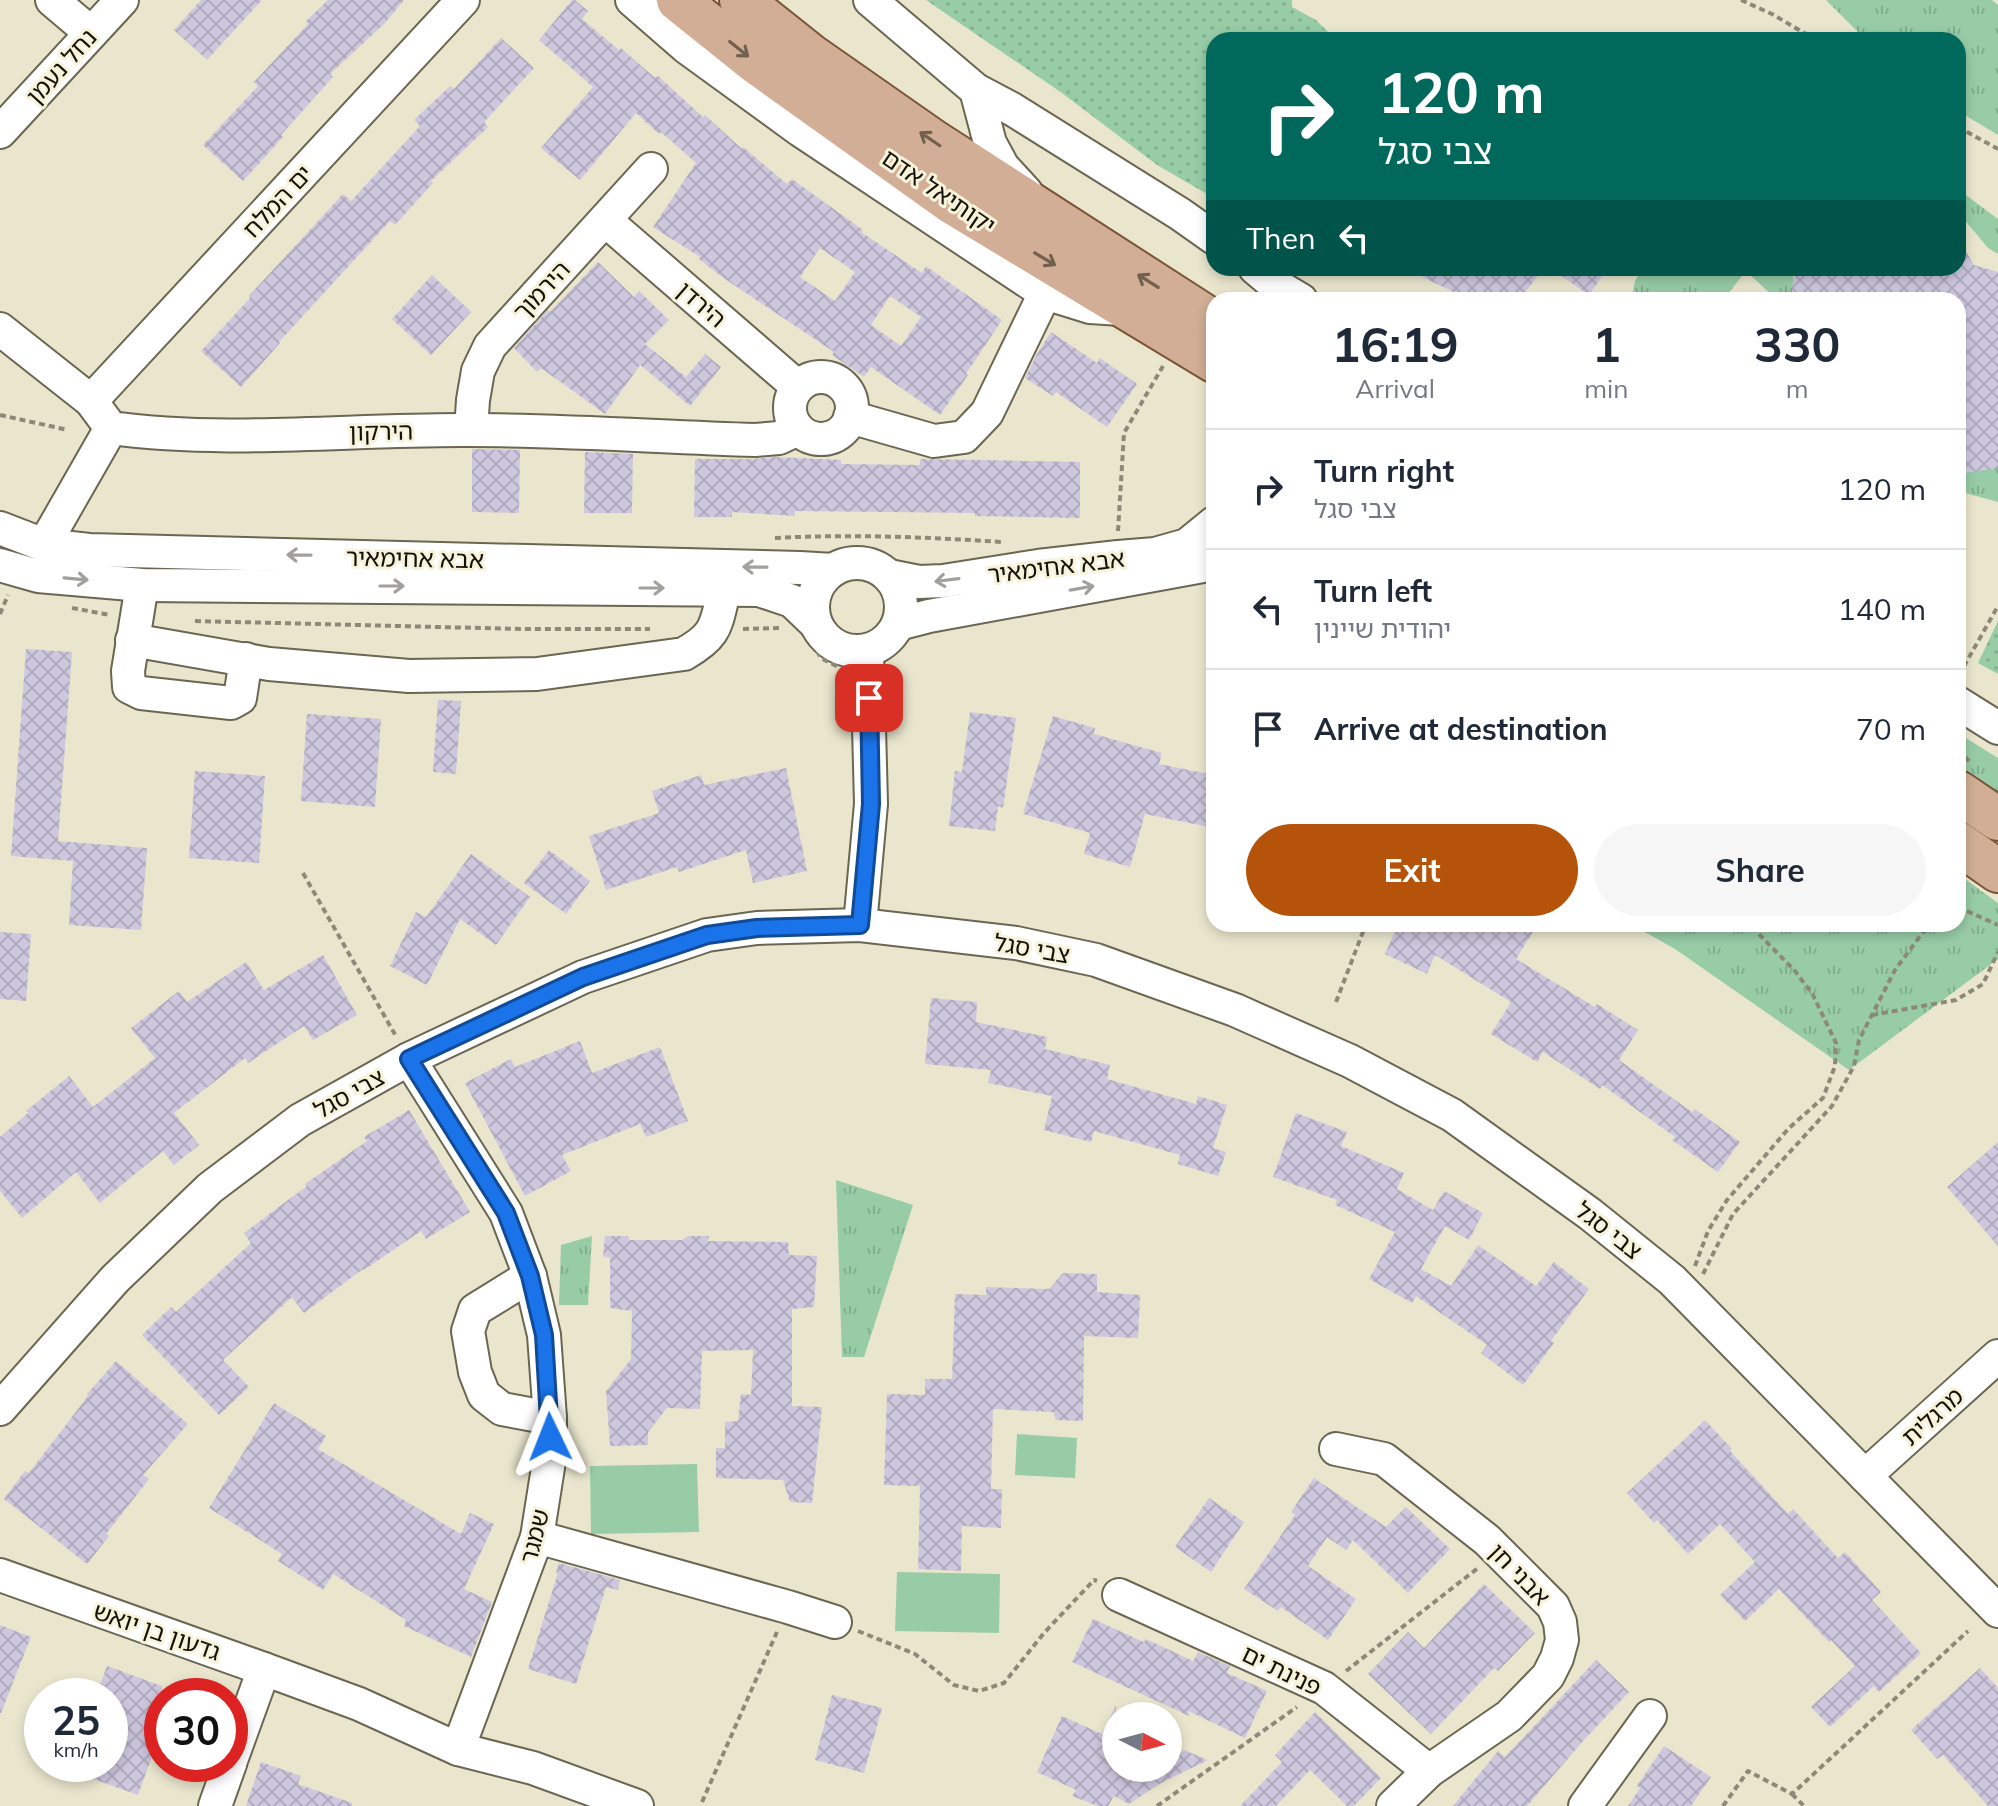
<!DOCTYPE html>
<html lang="en">
<head>
<meta charset="utf-8">
<style>
	:root { --surface:#fff; --page:#f6f6f7; --text:#1f2937; --muted:#747a83; --line:#e0e1e3; --accent:#b45309 }
	body { margin:0; font-family:Mulish,"Noto Sans Hebrew",sans-serif; background:var(--page); color:var(--text); height:100vh; display:flex; flex-direction:column; font-size:30px; white-space:nowrap }
	* { box-sizing:border-box; margin:0 }
	p { font-size:26px; color:var(--muted) }
	.icon { flex:none; width:44px; height:44px; fill:none; stroke:currentColor; stroke-width:2; stroke-linecap:round; stroke-linejoin:round }
	.map { position:relative; flex:1; overflow:hidden }
	.side { position:absolute; left:1206px; top:292px; width:760px; height:640px; display:flex; flex-direction:column; background:var(--surface); border-radius:24px; box-shadow:0 4px 12px #0003 }
	.side>* { flex:none }
	.guide { position:absolute; left:1206px; top:32px; width:760px; height:244px; border-radius:24px; box-shadow:0 4px 12px #0003; background:#00695c; color:#fff; overflow:hidden }
	.needle { width:52px; rotate:96deg }
	.buttons { position:absolute; left:1102px; top:1702px; display:grid; gap:16px }
	.buttons a { display:grid; place-items:center; width:80px; height:80px; border-radius:50%; background:var(--surface); box-shadow:0 4px 12px #0003; font-size:40px }
	.speed { position:absolute; left:24px; top:1678px; display:flex; gap:16px; font-size:40px; font-weight:700; text-align:center }
	.speed>* { display:grid; place-content:center; width:104px; height:104px; border-radius:50%; background:var(--surface); box-shadow:0 4px 12px #0003; line-height:1 }
	.speed small { font-size:20px; font-weight:400 }
	.speed .limit { border:12px solid #d22; background:#fff; color:#111 }
	.pin { position:absolute; display:grid; place-items:center; width:68px; height:68px; color:#fff; margin:-34px; border-radius:16px; box-shadow:0 4px 12px #0006 }
	.me { position:absolute; width:88px; margin:-44px; rotate:358deg; stroke-linejoin:round; filter:drop-shadow(0 0 6px #0008) }
	.turn { display:flex; align-items:center; gap:28px; height:168px; padding:0 40px; font-size:36px }
	.turn .icon { width:104px; height:104px; stroke-width:2.5 }
	.turn b { display:block; font-size:56px; line-height:68px }
	.then { display:flex; align-items:center; height:76px; padding:0 40px; background:#0003; gap:16px; font-size:30px }
	.eta { display:flex; justify-content:space-evenly; align-items:center; height:136px; text-align:center }
	.eta b { font-size:48px; font-weight:700; line-height:56px }
	.button { display:flex; gap:16px; margin-top:auto; padding:16px 40px }
	.button a { flex:1; height:92px; border-radius:48px; background:var(--accent); color:#fff; font-size:32px; font-weight:700; line-height:92px; text-align:center }
	.button a+a { background:var(--page); color:var(--text) }
	ul { padding:0; list-style:none }
	li { display:flex; align-items:center; gap:24px; height:120px; padding:0 40px; border-top:2px solid var(--line) }
	li div { flex:1 }
	li b { display:block; font-size:30px }
	li em { font-style:normal }
	.map>svg:first-child { display:block }
</style>
</head>
<body>
<div class="map">
<svg width="1998" height="1806" viewBox="0 0 1998 1806">
	<defs>
		<pattern id="grass-dots" width="8" height="8" patternUnits="userSpaceOnUse" patternTransform="scale(2)"><rect width="8" height="8" fill="#98cca7"/><path d="M2 2h.1M6 6h.1" fill="none" stroke="#82ae8e" stroke-width="1.8" stroke-linecap="round"/></pattern>
		<pattern id="park-tufts" width="24" height="20" patternUnits="userSpaceOnUse" patternTransform="scale(2)"><rect width="24" height="20" fill="#98cca7"/><path d="M3 7l-1-3M5 7V3M7 7l1-3M15 17l-1-3M17 17v-4M19 17l1-3" fill="none" stroke="#82ae8e"/></pattern>
		<pattern id="building-cross-hatch" width="8" height="8" patternUnits="userSpaceOnUse" patternTransform="scale(2)"><rect width="8" height="8" fill="#cec8df"/><path d="M0 0l8 8M0 8l8-8" fill="none" stroke="#b0abbe"/></pattern>
	</defs>
	<rect width="100%" height="100%" fill="#eae6ce"/>
	<g fill="url(#grass-dots)">
		<polygon points="926,0 1292,0 1292,7 1316,20 1333,37 1333,40 1214,40 1214,198 1157,165 1062,93"/>
		<polygon points="1998,621 1998,674 1978,663"/>
	</g>
	<g fill="url(#park-tufts)">
		<polygon points="1826,0 1992,0 1998,5 1998,135 1958,111 1958,40 1866,40"/>
		<polygon points="1958,189 1998,219 1998,254 1988,248 1958,212"/>
		<polygon points="1643,268 1792,268 1796,300 1777,300 1746,271 1723,300 1631,300 1635,281"/>
		<polygon points="1958,377 1964,456 1998,453 1998,502 1958,491"/>
		<polygon points="1958,735 1961,735 1998,758 1998,806 1958,774"/>
		<polygon points="1958,874 1998,903 1998,959 1849,1070 1675,949 1631,924 1958,924"/>
		<polygon points="836,1180 913,1205 864,1357 842,1357"/>
		<polygon points="592,1236 588,1305 559,1305 561,1245"/>
	</g>
	<g fill="#98cca7">
		<polygon points="1017,1434 1077,1438 1075,1478 1015,1475"/>
		<polygon points="697,1464 699,1532 591,1534 590,1466"/>
		<polygon points="897,1572 1000,1574 999,1633 895,1631"/>
	</g>
	<g fill="url(#building-cross-hatch)" fill-rule="evenodd">
		<polygon points="201,0 262,0 207,60 174,30"/>
		<polygon points="328,0 404,0 385,23 330,74 333,77 281,135 283,137 243,181 203,145 258,86 254,82 308,24 306,21"/>
		<path d="M572,0H575L588,11L582,19L619,50L621,48L655,78L658,76L703,117L705,115L742,149L743,147L787,184L792,179L863,230L861,232L922,273L926,266L1002,320L966,374L968,375L940,415L871,367L864,377L832,355L834,352L722,277L699,259L700,257L653,227L696,163L661,132L659,134L636,113L580,180L541,148L593,87L539,40ZM820,248L855,272L835,301L800,277ZM890,296L921,317L901,346L871,325Z"/>
		<polygon points="501,38 534,68 484,122 488,127 431,181 433,183 395,225 390,221 279,342 280,343 241,387 201,351 250,298 249,296 343,194 351,201 420,126 414,120 450,86 454,89"/>
		<polygon points="1958,238 1974,265 1998,272 1998,468 1964,473 1958,352 1958,300 1793,300 1792,287 1797,268 1958,268"/>
		<polygon points="598,262 634,297 639,291 669,320 645,344 686,377 705,354 721,367 690,406 640,365 605,414 541,368 537,372 514,348 548,310 550,312"/>
		<polygon points="1404,268 1544,268 1519,300 1470,300"/>
		<polygon points="1550,268 1608,268 1589,295"/>
		<polygon points="432,275 471,312 431,355 392,319"/>
		<polygon points="1051,332 1097,363 1100,358 1137,384 1107,427 1056,392 1053,396 1025,378 1037,354"/>
		<polygon points="472,449 520,450 519,513 472,512"/>
		<polygon points="585,452 633,454 632,513 584,513"/>
		<polygon points="775,457 841,460 841,464 920,465 920,459 1080,462 1080,518 975,516 975,513 795,511 795,516 732,512 732,517 694,517 695,459 754,459"/>
		<polygon points="26,649 72,652 58,841 147,848 141,930 69,925 73,861 11,856"/>
		<polygon points="438,700 461,701 456,774 433,772"/>
		<polygon points="970,712 1016,718 1003,808 998,806 995,831 949,826 955,771 962,772"/>
		<polygon points="307,714 381,719 375,807 301,801"/>
		<polygon points="1053,716 1095,728 1094,734 1162,753 1159,764 1214,775 1214,828 1145,814 1130,867 1084,854 1090,833 1023,814"/>
		<polygon points="786,768 807,871 753,883 746,850 679,872 677,867 606,890 589,836 659,813 652,791 701,775 704,785"/>
		<polygon points="195,771 265,776 259,863 189,858"/>
		<polygon points="549,850 590,881 566,914 524,883"/>
		<polygon points="471,854 530,897 496,945 460,919 427,985 390,966 416,912 426,917"/>
		<polygon points="1398,924 1538,924 1516,959 1595,1007 1597,1004 1638,1030 1619,1060 1692,1112 1695,1109 1740,1142 1718,1172 1672,1140 1675,1137 1602,1085 1600,1089 1543,1052 1537,1062 1491,1034 1511,1002 1435,955 1427,974 1385,954"/>
		<polygon points="0,932 31,934 26,1001 0,999"/>
		<polygon points="323,955 357,1015 313,1040 304,1026 248,1063 245,1058 174,1113 199,1145 174,1165 163,1151 100,1203 76,1172 22,1218 0,1191 0,1137 28,1113 26,1111 69,1076 93,1107 155,1058 131,1028 179,991 187,1002 246,962 264,990"/>
		<polygon points="931,998 977,1002 976,1022 1047,1037 1045,1049 1110,1065 1107,1079 1196,1104 1198,1096 1227,1105 1213,1148 1226,1152 1218,1176 1178,1164 1180,1155 1094,1131 1091,1142 1044,1130 1052,1096 988,1083 991,1070 925,1064"/>
		<polygon points="580,1041 592,1073 660,1047 688,1121 646,1137 640,1124 562,1155 571,1171 525,1196 465,1083 511,1059 515,1067"/>
		<polygon points="409,1110 470,1212 426,1239 421,1231 364,1270 363,1269 304,1313 292,1297 223,1360 249,1387 219,1415 142,1335 171,1307 176,1312 251,1243 244,1233 307,1186 305,1184 367,1141 364,1137"/>
		<polygon points="1296,1113 1347,1132 1341,1146 1404,1173 1397,1189 1433,1210 1444,1191 1483,1213 1469,1240 1445,1226 1421,1269 1451,1286 1478,1245 1536,1286 1554,1262 1589,1289 1551,1341 1554,1343 1523,1385 1481,1353 1487,1345 1416,1296 1412,1303 1369,1279 1395,1232 1335,1205 1337,1200 1273,1177"/>
		<polygon points="1998,1142 1998,1246 1947,1187"/>
		<polygon points="605,1236 628,1236 629,1240 682,1240 688,1236 709,1236 708,1241 788,1242 789,1255 817,1256 814,1307 792,1309 792,1406 822,1407 812,1503 790,1502 783,1480 716,1478 716,1448 725,1448 725,1422 738,1421 741,1394 751,1395 753,1350 702,1351 700,1409 667,1408 648,1432 648,1445 610,1446 606,1391 631,1359 632,1311 610,1308 610,1258 603,1256"/>
		<polygon points="1063,1273 1097,1274 1097,1292 1140,1295 1138,1338 1084,1336 1083,1421 1056,1420 1053,1412 993,1409 991,1489 1002,1489 1001,1528 962,1526 961,1571 918,1569 920,1486 884,1485 887,1394 925,1395 925,1379 952,1379 955,1294 986,1295 986,1287 1049,1289"/>
		<polygon points="116,1361 188,1424 143,1475 149,1479 106,1534 109,1536 87,1564 4,1499 25,1471 29,1473 88,1396 87,1394"/>
		<polygon points="274,1403 326,1436 318,1449 461,1534 470,1513 494,1524 464,1589 492,1602 471,1657 404,1626 406,1620 333,1574 323,1590 278,1561 282,1554 209,1508"/>
		<polygon points="1705,1420 1732,1449 1730,1451 1788,1514 1793,1509 1838,1558 1845,1552 1881,1592 1872,1600 1921,1653 1879,1692 1874,1686 1830,1727 1811,1707 1855,1666 1831,1640 1829,1642 1779,1589 1745,1621 1720,1595 1755,1562 1720,1524 1688,1554 1657,1520 1654,1523 1627,1493"/>
		<polygon points="1314,1478 1386,1527 1406,1507 1450,1549 1408,1593 1353,1540 1346,1550 1327,1537 1308,1566 1356,1599 1328,1640 1281,1607 1278,1611 1244,1589 1295,1515 1291,1512"/>
		<polygon points="1209,1498 1244,1522 1211,1572 1175,1547"/>
		<polygon points="559,1563 620,1580 618,1590 606,1587 576,1684 528,1669 558,1573 556,1573"/>
		<polygon points="1484,1584 1535,1633 1498,1671 1494,1668 1431,1734 1368,1674 1408,1632 1424,1648"/>
		<polygon points="1093,1619 1144,1642 1146,1639 1193,1661 1198,1652 1230,1666 1227,1673 1267,1691 1245,1738 1188,1711 1189,1716 1072,1662"/>
		<polygon points="0,1625 31,1637 1,1713 0,1713"/>
		<polygon points="1596,1660 1629,1692 1584,1740 1527,1806 1453,1806 1498,1751 1505,1757"/>
		<polygon points="107,1666 162,1686 162,1729 138,1795 57,1766 58,1764 110,1764 110,1696 96,1696"/>
		<polygon points="1980,1668 1998,1688 1998,1806 1988,1806 1943,1755 1937,1759 1911,1730"/>
		<polygon points="832,1695 882,1708 864,1773 815,1760"/>
		<polygon points="1116,1705 1116,1768 1168,1768 1168,1746 1179,1754 1184,1750 1208,1760 1161,1783 1129,1804 1114,1796 1108,1806 1098,1806 1072,1796 1076,1790 1037,1772 1062,1716 1102,1734"/>
		<polygon points="1315,1712 1381,1778 1354,1806 1347,1806 1310,1770 1276,1806 1240,1806 1282,1762 1275,1755"/>
		<polygon points="1664,1746 1711,1777 1691,1806 1628,1806 1640,1788 1637,1786"/>
		<polygon points="261,1762 301,1776 298,1784 352,1803 352,1806 246,1806"/>
	</g>
	<g fill="none" stroke-linecap="round" stroke-linejoin="round">
		<g stroke="#6a6651" stroke-width="36">
			<g id="minor">
				<polyline points="52,0 91,33"/>
				<polyline points="632,0 686,47 800,130 1045,293 1090,307 1121,309"/>
				<polyline points="870,0 976,90 1012,109 1180,214 1214,238"/>
				<polyline points="976,90 990,143 1003,167 1026,192"/>
				<polyline points="0,132 122,0"/>
				<polyline points="605,220 798,387"/>
				<polyline points="1255,268 1274,284 1301,300"/>
				<path d="M0,329L91,401L111,428C228,444 351,429 469,430C565,430 660,437 755,440L779,438L798,429"/>
				<circle cx="821" cy="408" r="31"/>
				<polyline points="91,401 463,0"/>
				<polyline points="850,417 934,441 964,437 987,413 1045,293"/>
				<polyline points="471,430 473,400 478,371 490,346 651,169"/>
				<polyline points="0,528 44,545 89,550 800,568 833,570"/>
				<polyline points="44,545 111,428"/>
				<circle cx="857" cy="607" r="44"/>
				<polyline points="0,565 38,576 142,585 759,590 792,601 816,624"/>
				<polyline points="889,576 919,582 943,581 1038,566 1118,557 1155,554 1187,545 1214,523"/>
				<polyline points="142,585 128,671 129,687 141,693 231,703 240,698 246,659"/>
				<polyline points="898,624 929,616 1214,564"/>
				<path d="M132,640L269,664L409,676L537,674L684,654C719,634 715,625 725,588"/>
				<polyline points="1958,703 1998,728"/>
				<polyline points="860,925 871,804 867,650"/>
				<polyline points="409,1059 506,1213 530,1276 544,1335 550,1418 550,1455 537,1537 458,1749"/>
				<polyline points="530,1276 475,1310 468,1331 475,1372 484,1395 502,1409 550,1418"/>
				<polyline points="0,1409 115,1279 210,1188 300,1120 409,1059 583,977 707,935 757,928 860,925 1016,943 1096,960 1235,1010 1350,1061 1452,1115 1590,1214 1672,1280 1998,1611"/>
				<polyline points="1336,1449 1384,1459 1487,1540 1553,1606 1560,1622 1562,1640 1557,1658 1548,1676 1509,1716 1429,1771 1393,1806"/>
				<polyline points="1865,1476 1998,1356"/>
				<polyline points="537,1537 788,1607 835,1622"/>
				<polyline points="0,1575 264,1669 359,1704 458,1749 533,1768 637,1806"/>
				<polyline points="1119,1595 1324,1688 1429,1771"/>
				<polyline points="230,1763 264,1669"/>
				<polyline points="215,1806 230,1764"/>
				<polyline points="1585,1806 1650,1716"/>
			</g>
		</g>
		<g stroke="#7a5436" stroke-width="46">
			<g id="major">
				<polyline points="678,0 758,64 951,202 1214,361"/>
				<polyline points="741,0 810,55 933,141 1214,322"/>
				<polyline points="1958,792 1998,819"/>
				<polyline points="1958,843 1998,871"/>
			</g>
		</g>
		<g stroke="#8d8978" stroke-width="4" stroke-dasharray="6 4" stroke-linecap="butt">
			<polyline points="1741,0 1772,14 1816,40"/>
			<polyline points="1958,127 1998,149"/>
			<polyline points="0,415 68,430"/>
			<polyline points="1118,531 1124,433 1163,366"/>
			<path d="M775,538C851,534 926,537 1002,542"/>
			<polyline points="72,608 110,615"/>
			<polyline points="0,614 8,595"/>
			<polyline points="195,621 521,629 650,629"/>
			<polyline points="743,629 782,628"/>
			<polyline points="817,651 821,658 842,669"/>
			<polyline points="1959,675 1998,606"/>
			<polyline points="1958,750 1969,761"/>
			<polyline points="303,873 397,1038"/>
			<polyline points="1958,907 1998,925"/>
			<polyline points="1336,1002 1366,924"/>
			<polyline points="1872,1015 1956,1000 1983,984 1998,952"/>
			<polyline points="1695,1266 1708,1231 1727,1200 1789,1128 1823,1098 1835,1066 1836,1043 1813,995 1795,971 1749,924"/>
			<polyline points="1703,1274 1733,1214 1832,1106 1854,1066 1859,1040 1895,970 1929,924"/>
			<polyline points="858,1631 915,1654 954,1685 979,1691 1004,1683 1044,1633 1094,1580 1097,1581"/>
			<polyline points="1346,1671 1478,1568"/>
			<polyline points="1792,1794 1804,1806"/>
			<polyline points="702,1802 777,1632"/>
			<polyline points="1157,1806 1297,1707"/>
			<polyline points="1723,1806 1748,1771 1792,1794 1968,1631"/>
		</g>
		<use href="#minor" stroke="#fff" stroke-width="32"/>
		<use href="#major" stroke="#d1ae95" stroke-width="42"/>
	</g>
	<defs><path id="oneway-shaft" d="M-6 0H5M1.5-3L5.5 0L1.5 3" fill="none" stroke-width="1.6" stroke-linecap="round" stroke-linejoin="round" transform="scale(2)"/></defs>
	<g stroke="#72604f">
		<use href="#oneway-shaft" transform="translate(739 49) rotate(39)"/>
		<use href="#oneway-shaft" transform="translate(930 139) rotate(-146)"/>
		<use href="#oneway-shaft" transform="translate(1045 259) rotate(31)"/>
		<use href="#oneway-shaft" transform="translate(1148 281) rotate(-148)"/>
	</g>
	<g stroke="#a1a09d">
		<use href="#oneway-shaft" transform="translate(299 555) rotate(-179)"/>
		<use href="#oneway-shaft" transform="translate(755 567) rotate(-179)"/>
		<use href="#oneway-shaft" transform="translate(76 579) rotate(5)"/>
		<use href="#oneway-shaft" transform="translate(947 580) rotate(173)"/>
		<use href="#oneway-shaft" transform="translate(392 586)"/>
		<use href="#oneway-shaft" transform="translate(652 588)"/>
		<use href="#oneway-shaft" transform="translate(1082 588) rotate(-10)"/>
	</g>
	<g fill="none" stroke-linecap="round" stroke-linejoin="round">
		<g stroke="#114b97" stroke-width="20">
			<polyline id="route" points="550,1437 544,1335 530,1276 506,1213 409,1059 583,977 707,935 757,928 860,925 871,804 869,698"/>
		</g>
		<use href="#route" stroke="#1a73e8" stroke-width="14"/>
	</g>
	<g text-anchor="middle" dominant-baseline="central" stroke-width="6" stroke-linejoin="round" paint-order="stroke">
		<g font-size="24" fill="#131109" stroke="#f7f3db">
			<text transform="translate(61 66) rotate(-48)">נחל נעמן</text>
			<text transform="translate(939 191) rotate(34)">יקותיאל אדם</text>
			<text transform="translate(277 201) rotate(-47)">ים המלח</text>
			<text transform="translate(541 290) rotate(-47)">הירמוך</text>
			<text transform="translate(702 304) rotate(41)">הירדן</text>
			<text transform="translate(381 431) rotate(-1)">הירקון</text>
			<text transform="translate(415 558) rotate(1)">אבא אחימאיר</text>
			<text transform="translate(1056 566) rotate(-7)">אבא אחימאיר</text>
			<text transform="translate(1032 948) rotate(10)">צבי סגל</text>
			<text transform="translate(349 1093) rotate(-29)">צבי סגל</text>
			<text transform="translate(1609 1230) rotate(38)">צבי סגל</text>
			<text transform="translate(1932 1416) rotate(-42)">מרגלית</text>
			<text transform="translate(534 1536) rotate(-76)">שמגר</text>
			<text transform="translate(1520 1574) rotate(46)">אבני חן</text>
			<text transform="translate(157 1631) rotate(19)">גדעון בן יואש</text>
			<text transform="translate(1282 1670) rotate(26)">פנינת ים</text>
		</g>
	</g>
</svg>
<div class="buttons">
<a><svg class="needle" viewBox="-14 -14 28 28"><path d="M0-13l5 13h-10z" fill="#e53935"/><path d="M0 13l5-13h-10z" fill="#747a83"/></svg></a>
</div>
<div class="speed"><div>25<small>km/h</small></div><div class="limit">30</div></div>
<div class="pin" style="left:869px;top:698px;background:#d93025"><svg class="icon" aria-label="arrive" viewBox="0 0 24 24"><path d="M6 21V4h12l-3 4 3 4H6"/></svg></div>
<svg class="me" style="left:550px;top:1437px" viewBox="-20 -20 40 40"><path d="M0-17L14 15 0 8-14 15z" fill="#1a73e8" stroke="#fff" stroke-width="4"/></svg>
<div class="guide">
<div class="turn"><svg class="icon" aria-label="right" viewBox="0 0 24 24"><path d="M7 20v-9h11M14 6l5 5-5 5"/></svg><div><b>120 m</b>צבי סגל</div></div>
<div class="then">Then<svg class="icon" aria-label="left" viewBox="0 0 24 24"><path d="M17 20v-9H6M10 6l-5 5 5 5"/></svg></div>
</div>
<section class="side">
<div class="eta">
<div><b>16:19</b><p>Arrival</p></div>
<div><b>1</b><p>min</p></div>
<div><b>330</b><p>m</p></div>
</div>
<ul>
<li><svg class="icon" aria-label="right" viewBox="0 0 24 24"><path d="M7 20v-9h11M14 6l5 5-5 5"/></svg><div><b>Turn right</b><p>צבי סגל</p></div><em>120 m</em></li>
<li><svg class="icon" aria-label="left" viewBox="0 0 24 24"><path d="M17 20v-9H6M10 6l-5 5 5 5"/></svg><div><b>Turn left</b><p>יהודית שיינין</p></div><em>140 m</em></li>
<li><svg class="icon" aria-label="arrive" viewBox="0 0 24 24"><path d="M6 21V4h12l-3 4 3 4H6"/></svg><div><b>Arrive at destination</b></div><em>70 m</em></li>
</ul>
<div class="button"><a>Exit</a><a>Share</a></div>
</section>
</div>
</body>
</html>
